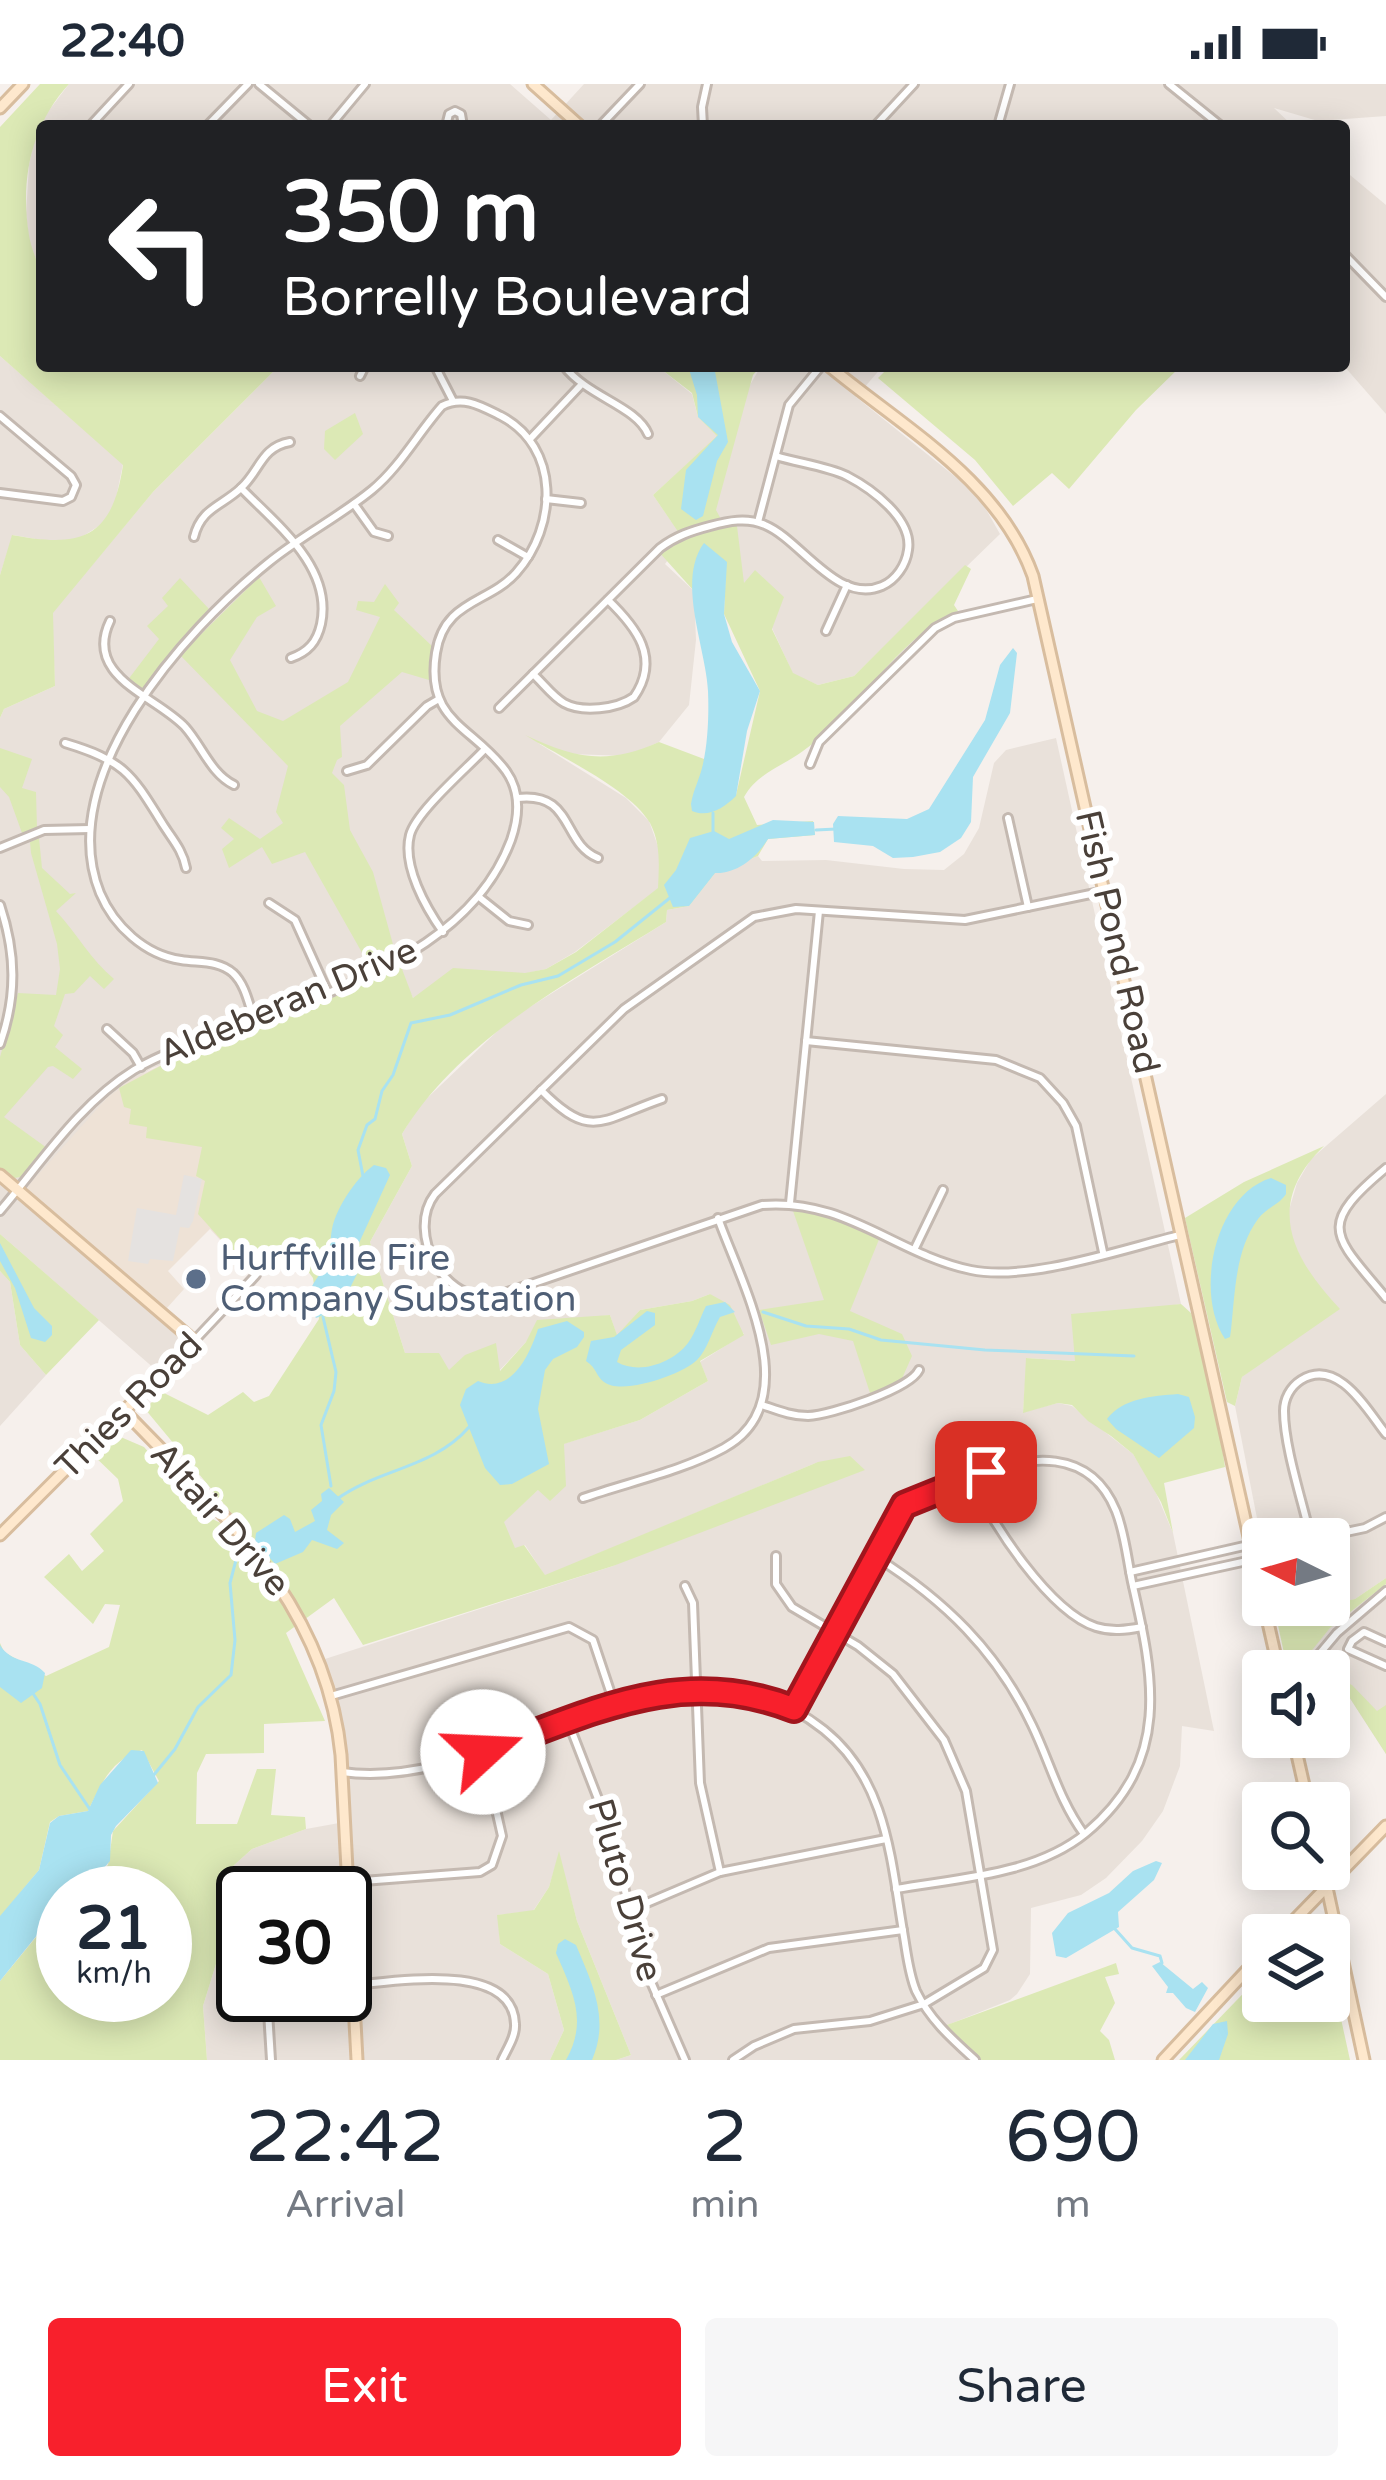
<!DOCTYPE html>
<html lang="en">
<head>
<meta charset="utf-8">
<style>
	:root { --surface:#fff; --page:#f6f6f7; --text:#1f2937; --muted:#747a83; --accent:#f8202c }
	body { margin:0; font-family:"Varela Round",sans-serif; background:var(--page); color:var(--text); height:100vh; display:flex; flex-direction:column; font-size:45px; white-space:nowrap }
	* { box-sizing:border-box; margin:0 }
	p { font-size:39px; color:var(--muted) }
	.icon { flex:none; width:66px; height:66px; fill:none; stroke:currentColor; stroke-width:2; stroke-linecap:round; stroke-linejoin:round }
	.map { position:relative; height:1976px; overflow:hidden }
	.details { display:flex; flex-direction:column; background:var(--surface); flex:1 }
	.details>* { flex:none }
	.banner { position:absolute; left:36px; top:36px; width:1314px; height:252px; border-radius:12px; box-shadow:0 6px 30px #0003; background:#202124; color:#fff; overflow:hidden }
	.needle { width:78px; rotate:275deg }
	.buttons { position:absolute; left:1242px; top:1434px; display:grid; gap:24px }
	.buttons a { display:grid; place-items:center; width:108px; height:108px; border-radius:12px; background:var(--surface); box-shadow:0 6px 30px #0003; font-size:60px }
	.speed { position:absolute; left:36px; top:1782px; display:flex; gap:24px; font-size:60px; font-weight:700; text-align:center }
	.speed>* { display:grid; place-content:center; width:156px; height:156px; border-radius:50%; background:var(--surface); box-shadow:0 6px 30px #0003; line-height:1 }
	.speed small { font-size:30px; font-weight:400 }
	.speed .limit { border:6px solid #111; border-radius:18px; background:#fff; color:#111 }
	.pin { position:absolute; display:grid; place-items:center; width:102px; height:102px; color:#fff; margin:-51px; border-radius:24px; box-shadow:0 6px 18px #0006 }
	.me { position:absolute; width:132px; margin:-66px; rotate:70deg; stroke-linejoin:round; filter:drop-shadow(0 0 9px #0008) }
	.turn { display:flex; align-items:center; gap:42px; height:252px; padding:0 48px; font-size:54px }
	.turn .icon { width:156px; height:156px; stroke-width:2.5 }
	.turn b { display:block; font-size:84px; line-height:102px }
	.eta { display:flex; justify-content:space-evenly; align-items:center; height:204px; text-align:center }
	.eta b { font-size:72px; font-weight:600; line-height:84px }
	.action { display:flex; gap:24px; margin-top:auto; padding:24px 48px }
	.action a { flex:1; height:138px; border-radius:12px; background:var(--accent); color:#fff; font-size:48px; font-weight:600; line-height:138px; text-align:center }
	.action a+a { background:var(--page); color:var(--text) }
	.status { display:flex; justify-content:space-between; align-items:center; height:84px; padding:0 60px; background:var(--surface); direction:ltr }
	.status svg { height:33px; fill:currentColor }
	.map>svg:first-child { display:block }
</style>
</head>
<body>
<div class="status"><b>22:40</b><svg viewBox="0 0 49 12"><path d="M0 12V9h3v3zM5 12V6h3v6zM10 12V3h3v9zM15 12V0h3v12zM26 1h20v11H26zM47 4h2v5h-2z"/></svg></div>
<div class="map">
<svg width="1386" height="1976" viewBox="0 0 1386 1976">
	<rect width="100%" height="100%" fill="#f6f0ec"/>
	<g fill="#e9e1da" fill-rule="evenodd">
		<polygon points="69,0 510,0 551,36 584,0 1386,0 1386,32 1318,37 1274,24 1293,42 42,42 42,191 29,157 26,131 29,81 35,53 47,29"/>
		<polygon points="1344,86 1386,121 1386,330 1344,282"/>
		<polygon points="0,272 123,380 115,419 105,438 77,456 53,458 13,451 0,491"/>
		<polygon points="279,282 657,282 692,310 698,333 718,352 653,411 671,437 761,282 883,282 856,313 963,399 983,420 1000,450 854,592 818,601 793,590 772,544 744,501 729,446 679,461 665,480 694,507 696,556 689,621 659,658 628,672 569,670 538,659 626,714 649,737 660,768 659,804 575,868 546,885 413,914 399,884 269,942 152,984 106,1015 28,1108 193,1246 156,1286 0,1150 0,634 4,625 55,602 52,529 153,408"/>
		<path d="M1056,654L1181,1220L1168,1222L1075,1277L1027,1274L1023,1328L1058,1319L1072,1322L1133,1370L1153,1402L1173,1449L1214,1647L1182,1642L1180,1682L1163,1727L1142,1757L1106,1794L1081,1811L1031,1824L1030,1890L1017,1910L1010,1916L945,1942L980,1976H616L631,1971L577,1837L559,1770L549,1803L533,1827L498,1831L500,1860L548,1890L564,1946L550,1976H207L203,1922L220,1867L223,1791L252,1765L306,1745L350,1737L346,1671L325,1575L613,1482L818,1378L545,1492L525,1461L515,1465L503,1438L539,1405L563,1360L640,1336L708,1297L700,1278L744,1250L710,1210L692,1217L640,1226L617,1252L610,1231L567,1237L526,1258L498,1288L495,1260L449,1287L405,1269L370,1158L412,1082L402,1050L419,1022L509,936L666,838L667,826L689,822L715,789L758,772L762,777L826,776L904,785L944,786L964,770L979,744L994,679L1006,666ZM243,1809H345V1911H243Z"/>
		<polygon points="1386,1010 1386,1494 1355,1515 1337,1521 1276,1532 1274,1521 1329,1521 1329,1455 1263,1455 1263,1465 1235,1322 1242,1293 1264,1276 1311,1194 1289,1150 1289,1126 1297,1099 1311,1075"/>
		<polygon points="0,1187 10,1198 20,1261 46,1291 0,1342"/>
		<polygon points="1386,1500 1386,1670 1344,1605 1329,1615 1329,1587 1288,1587 1287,1583 1297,1582 1330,1544"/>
	</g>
	<polygon fill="#eee2d6" points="181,971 252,1190 210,1145 168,1187 184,1205 166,1225 28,1108 28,1102 106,1015 129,997"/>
	<g fill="#dce9b5">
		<path d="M40,0H69C31,41 20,97 29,151C31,166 40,181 42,196C45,224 42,254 42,282H279L153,408L53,529L55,602L4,625L0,634V491L12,451C81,464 112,455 123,381L0,272V43Z"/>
		<path d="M657,282H761L753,291L716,426L722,437L736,434L744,499L755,486L784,513L772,545L793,589L818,601L854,592L965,481L971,485L954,521L958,527C895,555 858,629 803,667C783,682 757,689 744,713L757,741L813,737L815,751L768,755L758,772L715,789L689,822L667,826L666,838C574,895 459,955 402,1050L412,1082L370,1158L405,1269H439L449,1286L465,1271L496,1259L500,1287L526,1258L537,1236L610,1231L617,1251L640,1226L692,1217L710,1210L730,1221L744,1251L700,1277L708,1297L640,1336L564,1360L566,1402L550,1417L538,1406L504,1438L515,1464L524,1461L545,1491L818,1378L850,1372L865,1386L613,1482L363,1561L334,1514L286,1549L325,1637L264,1640V1669L206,1670L197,1689L196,1740H237L257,1685H276L271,1731L305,1733L306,1745L252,1765L223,1791L220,1867L203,1922L207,1976H0V1897L63,1820V1911H165V1809H81L108,1781L113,1747L159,1697L142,1666C111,1676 102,1698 88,1727L59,1732L50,1738L39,1786L0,1833V1559L4,1568L46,1592L109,1563L120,1521L105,1520L93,1540L44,1493L69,1470L82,1487L104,1467L90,1450L123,1417L118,1395L91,1369L116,1351L144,1363L204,1431L252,1454L145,1325L162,1308L208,1331L243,1308L254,1318L269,1312L319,1235L313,1194L287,1159L252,1190L198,1130L205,1097L196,1092L202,1063L146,1054L147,1043L129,1040L131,1025L124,1023L119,1004L181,971L269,942L363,900L369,881L305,768L272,780L262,763L229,784L222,765L234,755L221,744L229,734L260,755L283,739L276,728L288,682L180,571L259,493L276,522L257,533L230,576L257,627L283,637L348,598L380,533L356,526L358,517L374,518L385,500L399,519L394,526L432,562L429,596L402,588L340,642L342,673L337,676L332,689L344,701L350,746L373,788L394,864L413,914L453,884L525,889L546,885L576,868L658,804C659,782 661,760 650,739C630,705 559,672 525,651C576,675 607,681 659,658L704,675L736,711L760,607L724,530L726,478L697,479L694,507L658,467L679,449L653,411L717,352L698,333L692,309Z"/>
		<polygon points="890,282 1181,282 1136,326 1069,405 1052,389 1013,422 975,376 878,294"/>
		<polygon points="355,329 363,350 335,376 324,365 325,347"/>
		<polygon points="180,494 209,525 170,569 146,603 138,605 127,597 159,555 147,542 168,522 162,514"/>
		<polygon points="0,664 32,675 22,704 36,708 37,744 22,749 9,713 0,703"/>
		<path d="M39,754L42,784L70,810L76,809L56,827C78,851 91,876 114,895L104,905L90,892L74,909L65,910L54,942L63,951L55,963L82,985L73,995L53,982L48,983L4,1033L47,1064L21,1093L14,1094L0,1084V973L18,909L56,911L60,885L57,860L31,769L30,758Z"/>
		<path d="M1324,1062C1264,1120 1291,1173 1340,1225L1242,1293L1235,1322L1227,1318L1185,1134L1244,1098Z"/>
		<polygon points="792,1124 839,1134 880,1153 850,1227 902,1250 912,1272 900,1299 870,1309 853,1257 819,1250 771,1261 759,1226 824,1216"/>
		<polygon points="0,1150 99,1236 46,1291 20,1261 10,1198 0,1187"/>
		<polygon points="1181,1220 1191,1229 1195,1240 1216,1324 1225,1383 1164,1399 1173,1449 1161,1418 1133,1370 1111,1352 1088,1337 1072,1321 1058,1319 1023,1329 1026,1274 1075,1277 1071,1230"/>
		<polygon points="1386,1494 1386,1500 1330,1544 1304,1576 1287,1583 1276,1532 1355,1515"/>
		<polygon points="1329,1591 1352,1601 1377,1627 1386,1621 1386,1670 1344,1605 1329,1615"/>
		<polygon points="559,1767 577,1837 631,1971 616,1976 550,1976 564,1946 548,1890 500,1860 497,1831 534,1826 549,1803"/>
		<polygon points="1116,1879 1119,1890 1105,1893 1115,1919 1100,1947 1109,1956 1115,1976 980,1976 944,1942"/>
		<polygon points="1329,1880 1350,1976 1179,1976 1263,1889 1263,1917 1329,1917"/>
	</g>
	<polygon fill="#e5e2e0" points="184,1091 202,1095 193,1137 189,1144 180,1143 173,1177 150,1175 148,1180 128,1177 137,1124 176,1131"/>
	<g fill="#a9e2f1">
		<polygon points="688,282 714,282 728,358 717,377 703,432 696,436 681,425 686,386 718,351 698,333 697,311"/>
		<path d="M704,459L727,478L724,530L732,558L760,607L747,647L736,712C724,724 708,734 692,727L691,720C693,707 699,696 702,684C708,661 709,630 708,607C706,564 676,497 704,459Z"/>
		<polygon points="1013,564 1017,569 1010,629 973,693 971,738 961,754 940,768 913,773 893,774 873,762 834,758 833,740 838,732 907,735 929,725 985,636 1000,581"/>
		<path d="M773,736L814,738L815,751L768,755C757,773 737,790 715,789L689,822L673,823L664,801L676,786L690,754L714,747L729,755Z"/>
		<path d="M374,1081L386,1084L390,1091L359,1159V1186L340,1224L316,1234C297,1205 321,1197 328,1174C331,1165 330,1155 332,1145C336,1124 356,1094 374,1081Z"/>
		<path d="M1271,1094L1286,1101V1110C1279,1121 1266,1124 1258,1135C1235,1166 1235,1210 1231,1246L1230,1253L1225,1255C1194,1208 1215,1111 1271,1094Z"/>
		<polygon points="0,1159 34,1224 52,1242 52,1251 45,1258 31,1254 15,1204 0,1177"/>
		<path d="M725,1218L735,1228L720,1233C712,1246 708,1265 697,1276C683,1290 622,1312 604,1298C595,1291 597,1284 586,1277L591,1257L614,1253L647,1227L655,1229V1241L621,1266L617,1278C639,1291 673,1279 688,1259C696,1248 700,1234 706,1222Z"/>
		<path d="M567,1237L584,1248V1253L577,1263L553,1275L545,1286L538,1325L549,1380L512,1400L500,1401L485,1384L460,1321L466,1305L478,1297C510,1311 529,1273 538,1245Z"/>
		<path d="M1178,1310L1189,1313L1195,1333L1194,1344L1159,1374L1116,1345L1107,1335C1123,1314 1152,1312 1178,1310Z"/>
		<polygon points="329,1404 344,1418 331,1431 327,1446 344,1459 337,1465 312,1456 303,1468 275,1480 255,1457 256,1449 284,1431 290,1435 295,1448 315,1437 311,1426 322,1417 321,1410"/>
		<path d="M0,1561C11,1580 32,1574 45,1589L42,1604L21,1619L0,1603Z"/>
		<polygon points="131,1666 144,1667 158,1699 116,1742 111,1751 110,1777 82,1809 63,1809 63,1819 0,1897 0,1832 39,1786 50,1739 59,1732 88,1727 100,1701"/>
		<polygon points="1156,1777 1162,1779 1154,1796 1118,1828 1119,1843 1066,1874 1056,1872 1052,1849 1068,1829 1109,1809 1133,1787"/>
		<path d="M565,1855L576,1861C592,1899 610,1935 592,1976H566C588,1937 573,1908 556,1869L558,1860Z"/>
		<polygon points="1160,1878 1193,1905 1202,1898 1208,1904 1195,1928 1186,1924 1173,1909 1166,1909 1168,1903 1152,1882"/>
		<polygon points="1227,1937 1228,1950 1219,1976 1185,1976 1213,1940"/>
	</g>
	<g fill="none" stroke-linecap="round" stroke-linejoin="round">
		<g stroke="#a9e2f1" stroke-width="3">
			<polyline points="713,729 713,750"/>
			<polyline points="816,746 836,745"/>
			<polyline points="363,1092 358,1066 367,1041 375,1035 382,1007 393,991 411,939 450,931 521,901 558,892 615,858 671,813"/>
			<polyline points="763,1228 806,1242 849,1245 881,1256 985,1266 1134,1272"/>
			<polyline points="323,1233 336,1288 334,1307 321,1341 331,1402"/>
			<path d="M337,1415C378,1385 434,1384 469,1343"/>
			<polyline points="32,1608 40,1620 60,1681 91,1727"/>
			<polyline points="153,1692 175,1665 198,1623 231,1591 235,1556 230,1499 236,1476"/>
			<polyline points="1115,1845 1132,1864 1160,1872 1162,1879"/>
		</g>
		<g stroke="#c4b9b1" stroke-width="12">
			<g id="street">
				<polyline points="259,0 310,42"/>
				<polyline points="1169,0 1221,42"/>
				<polyline points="90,42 129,0"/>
				<polyline points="207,42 248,0"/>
				<polyline points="330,42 365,0"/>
				<polyline points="446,42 449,30 455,27 461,30 463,42"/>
				<polyline points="600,42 640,0"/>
				<polyline points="703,42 702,23 707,0"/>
				<polyline points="875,42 914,0"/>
				<polyline points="998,42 1010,0"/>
				<polyline points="1344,170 1386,213"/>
				<polyline points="435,282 453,317"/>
				<path d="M564,282C588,313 636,322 648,350"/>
				<polyline points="360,292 365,282"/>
				<polyline points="0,332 71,392 76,401 71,413 63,417 0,409"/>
				<polyline points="531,354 580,302"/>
				<path d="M241,404C276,440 333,483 321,540C317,558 308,568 291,574"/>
				<polyline points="546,415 581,419"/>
				<polyline points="354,420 374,448 388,452"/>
				<polyline points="758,438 789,321 821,282"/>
				<path d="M194,453C201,424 222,422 241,404C260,387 261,363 290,358"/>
				<polyline points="498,456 528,473"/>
				<path d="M110,537C83,593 156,612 185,643C202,662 211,690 234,701"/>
				<polyline points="826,547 847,501"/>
				<path d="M533,590C543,599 552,612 564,619C582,629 617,625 634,613C661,574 636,543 608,516"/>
				<path d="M499,624L660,464C676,452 691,447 710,442C728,437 747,433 765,441C801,456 837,521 882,502C896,496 906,481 908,466C913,435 872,405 847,392C826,382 798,379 776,372"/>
				<path d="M65,659C126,677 132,691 164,742C173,756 183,767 186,784"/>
				<polyline points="810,680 819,658 935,544 954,534 1037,515"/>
				<polyline points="347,687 367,681 427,622 439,615"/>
				<path d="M517,714C574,707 561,759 598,774"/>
				<polyline points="1008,734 1028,823"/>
				<polyline points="0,764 44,746 90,745"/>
				<path d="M1105,807L965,836L796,825L754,833L624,925L435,1110C405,1149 445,1222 496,1212L762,1121C846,1114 895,1170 971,1186C1028,1198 1122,1165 1180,1151"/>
				<polyline points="479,813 509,837 528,841"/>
				<polyline points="269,819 295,836 328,909"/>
				<path d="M0,821C16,869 17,912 0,960"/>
				<path d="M443,848C426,824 402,782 410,751C416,728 466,685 484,666"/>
				<polyline points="107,945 133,969 141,983"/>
				<polyline points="806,957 996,976 1040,994 1063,1019 1076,1042 1103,1168"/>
				<path d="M541,1006C591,1057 601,1036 662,1015"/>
				<path d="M1386,1084C1315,1143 1334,1151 1386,1214"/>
				<polyline points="790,1119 819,827"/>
				<path d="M0,1127C41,1079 79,1020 134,986C171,964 214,953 255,938L286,927C373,890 475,853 511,756C519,733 521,708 506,687C473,642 425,638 436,569C444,516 488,520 516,489C558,442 560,363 501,332C481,322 463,311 442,322C418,349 400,383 372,406C339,433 301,452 268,479C184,547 53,693 100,809C114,842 145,871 181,876C199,879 218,876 233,889C246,901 249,922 255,938"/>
				<polyline points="915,1164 943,1106"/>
				<polyline points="194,1257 256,1191"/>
				<path d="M762,1321C777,1326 791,1332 808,1332C831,1331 910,1305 919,1286"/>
				<path d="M972,1394C990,1438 1050,1528 1096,1543C1112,1548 1126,1546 1142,1543"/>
				<path d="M583,1414C629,1398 682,1387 724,1364C808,1318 741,1199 718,1134"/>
				<path d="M1311,1455C1303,1419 1284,1363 1284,1327C1284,1315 1290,1303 1301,1296C1338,1273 1367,1326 1386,1350"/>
				<polyline points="1313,1455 1365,1444 1386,1433"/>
				<path d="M876,1473C944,1516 997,1567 1032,1641C1050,1678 1059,1716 1084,1750"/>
				<polyline points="1130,1488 1244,1462 1253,1468 1263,1466"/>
				<polyline points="685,1502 693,1519 700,1699 720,1788"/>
				<polyline points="1133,1502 1247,1477 1251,1471"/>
				<polyline points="1386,1558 1364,1548 1352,1557 1348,1565 1386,1582"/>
				<polyline points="1305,1587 1337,1549 1386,1507"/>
				<polyline points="331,1612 569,1543 593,1556 614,1619"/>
				<path d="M794,1625C818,1579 844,1535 868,1489C879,1467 888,1434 908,1418C926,1404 955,1401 976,1392C1028,1371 1090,1363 1116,1427C1125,1450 1127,1474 1132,1498C1154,1594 1172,1677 1086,1749C1035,1791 958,1794 896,1805"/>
				<polyline points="567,1635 612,1751 641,1875 685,1976"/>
				<path d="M342,1688C503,1711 671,1524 824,1646C888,1697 891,1779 904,1853C907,1871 909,1890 916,1907C930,1936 952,1955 975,1976"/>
				<polyline points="270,1809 285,1803 480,1788 492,1781 502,1752 483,1668"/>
				<polyline points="628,1827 720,1788 886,1755"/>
				<path d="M353,1901C392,1898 513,1876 515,1940C516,1952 507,1965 502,1976"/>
				<polyline points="267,1911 271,1976"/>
				<polyline points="656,1911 769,1864 903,1846"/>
				<polyline points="733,1976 754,1962 794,1945 870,1937 924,1920 984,1884 993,1866 966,1707 944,1656 893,1590 858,1562 792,1523 776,1500 776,1472"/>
			</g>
		</g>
		<g stroke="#d8bd9e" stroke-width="15">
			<g id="secondary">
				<polyline points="533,0 580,42"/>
				<polyline points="0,24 23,0"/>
				<path d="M829,282C904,344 999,396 1033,492L1263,1515"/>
				<polyline points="0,1091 194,1257 0,1451"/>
				<path d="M124,1327C223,1430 326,1520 341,1671L357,1976"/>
				<polyline points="1264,1521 1279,1587"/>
				<polyline points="1293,1653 1308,1719"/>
				<polyline points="1323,1785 1364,1976"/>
				<polyline points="1280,1851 1386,1742"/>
				<polyline points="1163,1976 1263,1869"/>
			</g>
		</g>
		<use href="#street" stroke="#fff" stroke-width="6"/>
		<use href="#secondary" stroke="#fee8cd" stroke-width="9"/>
	</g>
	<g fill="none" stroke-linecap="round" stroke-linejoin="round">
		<g stroke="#a1151d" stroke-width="30">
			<path id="route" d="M483,1668C590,1630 679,1580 794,1625L904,1421L986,1388"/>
		</g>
		<use href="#route" stroke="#f8202c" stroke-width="21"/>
	</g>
	<circle fill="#5c6f8a" stroke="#fff" stroke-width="4.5" cx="196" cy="1195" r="12"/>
	<g text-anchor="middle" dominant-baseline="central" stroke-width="12" stroke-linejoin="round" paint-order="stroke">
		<g font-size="36" fill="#4a4039" stroke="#fff">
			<text transform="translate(1117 858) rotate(77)">Fish Pond Road</text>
			<text transform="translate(288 918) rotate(-23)">Aldeberan Drive</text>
			<text transform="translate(129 1322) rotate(-45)">Thies Road</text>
			<text transform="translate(220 1435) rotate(49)">Altair Drive</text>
			<text transform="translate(625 1806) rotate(74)">Pluto Drive</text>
		</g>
		<g font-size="36" fill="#4e5e75" stroke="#fff" text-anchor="start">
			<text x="220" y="1174">Hurffville Fire<tspan x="220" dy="41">Company Substation</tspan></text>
		</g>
	</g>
</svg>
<div class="buttons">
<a><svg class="needle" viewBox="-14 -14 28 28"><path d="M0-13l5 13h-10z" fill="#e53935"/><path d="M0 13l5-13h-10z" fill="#747a83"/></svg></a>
<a><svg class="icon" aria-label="sound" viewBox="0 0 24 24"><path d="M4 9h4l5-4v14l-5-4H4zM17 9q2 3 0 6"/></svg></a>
<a><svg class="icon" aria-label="search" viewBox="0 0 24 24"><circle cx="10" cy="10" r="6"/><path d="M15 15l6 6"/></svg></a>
<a><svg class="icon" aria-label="layers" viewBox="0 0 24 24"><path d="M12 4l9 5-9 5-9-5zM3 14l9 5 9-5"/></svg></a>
</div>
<div class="speed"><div>21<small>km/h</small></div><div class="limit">30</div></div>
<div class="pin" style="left:986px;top:1388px;background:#d93025"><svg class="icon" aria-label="arrive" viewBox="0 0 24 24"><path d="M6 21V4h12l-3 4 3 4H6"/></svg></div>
<svg class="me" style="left:483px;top:1668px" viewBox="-20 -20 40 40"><circle r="19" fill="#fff"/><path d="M0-13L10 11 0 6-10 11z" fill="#f8202c"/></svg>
<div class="banner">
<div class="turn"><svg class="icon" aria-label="left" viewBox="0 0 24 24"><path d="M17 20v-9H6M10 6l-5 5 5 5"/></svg><div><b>350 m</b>Borrelly Boulevard</div></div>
</div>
</div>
<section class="details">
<div class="eta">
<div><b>22:42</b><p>Arrival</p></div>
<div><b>2</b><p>min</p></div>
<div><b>690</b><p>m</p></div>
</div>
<div class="action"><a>Exit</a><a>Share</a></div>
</section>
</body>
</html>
